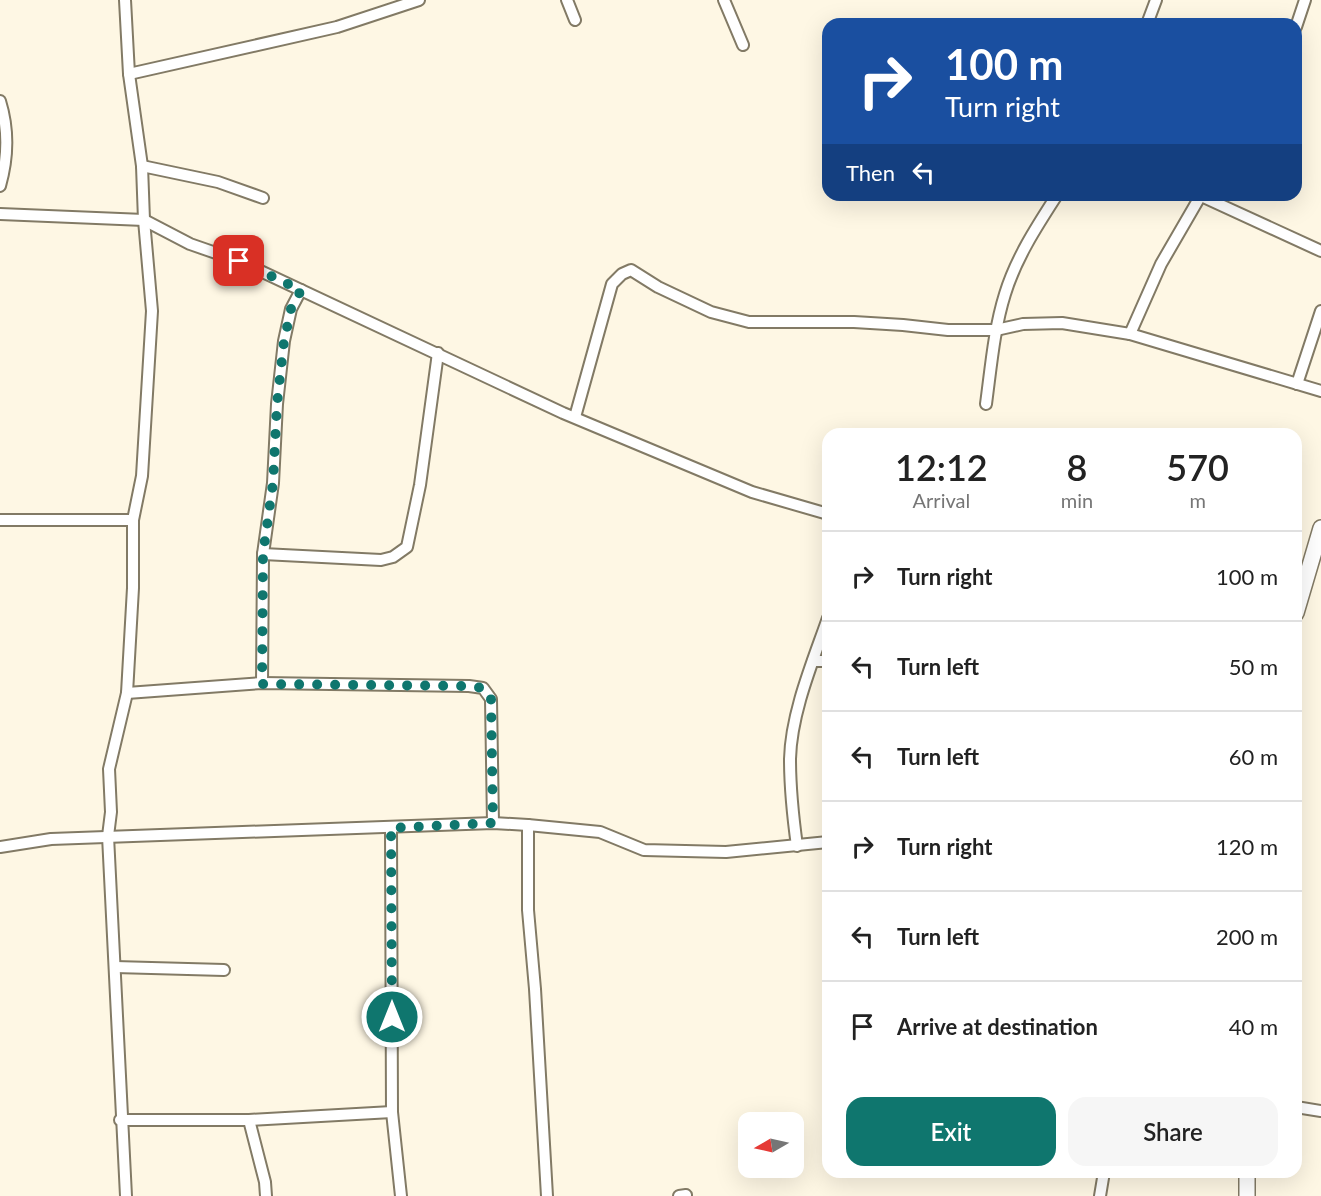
<!DOCTYPE html>
<html lang="en">
<head>
<meta charset="utf-8">
<style>
	:root { --surface:#fff; --page:#f6f6f6; --text:#222; --muted:#767676; --line:#e0e0e0; --accent:#0f766e }
	body { margin:0; font-family:Lato,sans-serif; background:var(--page); color:var(--text); height:100vh; display:flex; flex-direction:column; font-size:22px; white-space:nowrap }
	* { box-sizing:border-box; margin:0 }
	p { font-size:20px; color:var(--muted) }
	.icon { flex:none; width:33px; height:33px; fill:none; stroke:currentColor; stroke-width:2; stroke-linecap:round; stroke-linejoin:round }
	.map { position:relative; flex:1; overflow:hidden }
	.panel { position:absolute; left:822px; top:428px; width:480px; height:750px; display:flex; flex-direction:column; background:var(--surface); border-radius:18px; box-shadow:0 6px 24px #0002 }
	.panel>* { flex:none }
	.top-card { position:absolute; left:822px; top:18px; width:480px; height:183px; border-radius:18px; box-shadow:0 6px 24px #0002; background:#1a4fa0; color:#fff; overflow:hidden }
	.needle { width:39px; rotate:261deg }
	.controls { position:absolute; left:738px; top:1112px; display:grid; gap:12px }
	.controls a { display:grid; place-items:center; width:66px; height:66px; border-radius:12px; background:var(--surface); box-shadow:0 6px 24px #0002; font-size:30px }
	.pin { position:absolute; display:grid; place-items:center; width:51px; height:51px; color:#fff; margin:-26px; border-radius:12px; box-shadow:0 3px 9px #0006 }
	.me { position:absolute; width:66px; margin:-33px; rotate:0deg; stroke-linejoin:round; filter:drop-shadow(0 0 4px #0008) }
	.turn { display:flex; align-items:center; gap:21px; height:126px; padding:0 24px; font-size:27px }
	.turn .icon { width:78px; height:78px; stroke-width:2.5 }
	.turn b { display:block; font-size:42px; line-height:51px }
	.then { display:flex; align-items:center; height:57px; padding:0 24px; background:#0003; gap:12px; font-size:22px }
	.eta { display:flex; justify-content:space-evenly; align-items:center; height:102px; text-align:center }
	.eta b { font-size:36px; font-weight:600; line-height:42px }
	.button { display:flex; gap:12px; margin-top:auto; padding:12px 24px }
	.button a { flex:1; height:69px; border-radius:18px; background:var(--accent); color:#fff; font-size:24px; font-weight:600; line-height:69px; text-align:center }
	.button a+a { background:var(--page); color:var(--text) }
	ul { padding:0; list-style:none }
	li { display:flex; align-items:center; gap:18px; height:90px; padding:0 24px; border-top:2px solid var(--line) }
	li div { flex:1 }
	li b { display:block; font-size:22px }
	li em { font-style:normal }
	.map>svg:first-child { display:block }
</style>
</head>
<body>
<div class="map">
<svg width="1321" height="1196" viewBox="0 0 1321 1196">
	<rect width="100%" height="100%" fill="#fef7e4"/>
	<g fill="none" stroke-linecap="round" stroke-linejoin="round">
		<g stroke="#827a65" stroke-width="14">
			<g id="street">
				<polyline points="125,0 129,74 142,166 144,220 152,311 142,476 133,520 133,588 127,693 109,769 111,812 108,836 126,1196"/>
				<polyline points="567,0 575,20"/>
				<polyline points="724,0 743,45"/>
				<polyline points="1147,24 1156,0"/>
				<polyline points="1296,27 1305,0"/>
				<polyline points="129,74 337,27 419,0"/>
				<path d="M0,101C9,130 8,158 0,186"/>
				<polyline points="142,166 218,182 263,198"/>
				<polyline points="1199,195 1321,251"/>
				<polyline points="0,214 144,220 190,244 239,261 563,413 752,492 828,514"/>
				<polyline points="1130,334 1161,264 1201,195"/>
				<polyline points="1297,384 1321,311"/>
				<path d="M986,404C991,367 994,329 1005,294C1016,258 1037,226 1057,195"/>
				<polyline points="575,417 612,284 622,274 631,270 658,287 711,312 749,322 854,322 903,325 948,330 996,330 1023,324 1062,323 1130,334 1321,391"/>
				<polyline points="0,520 133,520"/>
				<polyline points="263,554 381,560 393,557 407,547 420,485 438,353"/>
				<polyline points="813,661 828,661"/>
				<polyline points="262,683 263,554 273,483 277,404 284,341 291,309 301,290"/>
				<polyline points="127,693 262,683 469,686 483,688 491,699 493,823"/>
				<polyline points="528,825 528,910 535,989 547,1196"/>
				<polyline points="391,828 392,1112 401,1196"/>
				<path d="M797,846C793,817 790,788 790,759C791,713 813,661 828,618"/>
				<polyline points="0,847 51,839 493,823 528,825 600,832 644,850 726,852 828,842"/>
				<polyline points="115,967 224,970"/>
				<polyline points="1296,1107 1321,1111"/>
				<polyline points="120,1120 249,1120 392,1112"/>
				<polyline points="249,1120 265,1182 266,1196"/>
				<polyline points="679,1196 686,1195"/>
				<polyline points="1100,1196 1104,1172"/>
			</g>
		</g>
		<g stroke="#827a65" stroke-width="18">
			<g id="secondary">
				<polyline points="1296,613 1321,528"/>
				<polyline points="1247,1196 1247,1172"/>
			</g>
		</g>
		<use href="#street" stroke="#fff" stroke-width="10"/>
		<use href="#secondary" stroke="#fff" stroke-width="15"/>
	</g>
	<g fill="none" stroke-linecap="round" stroke-linejoin="round">
		<polyline stroke="#0f766e" stroke-width="10" stroke-dasharray="0 18" points="239,261 301,290 291,309 284,341 277,404 273,483 263,554 262,684 469,686 483,688 491,699 493,823 391,828 392,1017"/>
	</g>
</svg>
<div class="controls">
<a><svg class="needle" viewBox="-14 -14 28 28"><path d="M0-13l5 13h-10z" fill="#e53935"/><path d="M0 13l5-13h-10z" fill="#767676"/></svg></a>
</div>
<div class="pin" style="left:239px;top:261px;background:#d93025"><svg class="icon" aria-label="arrive" viewBox="0 0 24 24"><path d="M6 21V4h12l-3 4 3 4H6"/></svg></div>
<svg class="me" style="left:392px;top:1017px" viewBox="-20 -20 40 40"><circle r="17" fill="#0f766e" stroke="#fff" stroke-width="3"/><path d="M0-11L8 9 0 5-8 9z" fill="#fff"/></svg>
<div class="top-card">
<div class="turn"><svg class="icon" aria-label="right" viewBox="0 0 24 24"><path d="M7 20v-9h11M14 6l5 5-5 5"/></svg><div><b>100 m</b>Turn right</div></div>
<div class="then">Then<svg class="icon" aria-label="left" viewBox="0 0 24 24"><path d="M17 20v-9H6M10 6l-5 5 5 5"/></svg></div>
</div>
<section class="panel">
<div class="eta">
<div><b>12:12</b><p>Arrival</p></div>
<div><b>8</b><p>min</p></div>
<div><b>570</b><p>m</p></div>
</div>
<ul>
<li><svg class="icon" aria-label="right" viewBox="0 0 24 24"><path d="M7 20v-9h11M14 6l5 5-5 5"/></svg><div><b>Turn right</b></div><em>100 m</em></li>
<li><svg class="icon" aria-label="left" viewBox="0 0 24 24"><path d="M17 20v-9H6M10 6l-5 5 5 5"/></svg><div><b>Turn left</b></div><em>50 m</em></li>
<li><svg class="icon" aria-label="left" viewBox="0 0 24 24"><path d="M17 20v-9H6M10 6l-5 5 5 5"/></svg><div><b>Turn left</b></div><em>60 m</em></li>
<li><svg class="icon" aria-label="right" viewBox="0 0 24 24"><path d="M7 20v-9h11M14 6l5 5-5 5"/></svg><div><b>Turn right</b></div><em>120 m</em></li>
<li><svg class="icon" aria-label="left" viewBox="0 0 24 24"><path d="M17 20v-9H6M10 6l-5 5 5 5"/></svg><div><b>Turn left</b></div><em>200 m</em></li>
<li><svg class="icon" aria-label="arrive" viewBox="0 0 24 24"><path d="M6 21V4h12l-3 4 3 4H6"/></svg><div><b>Arrive at destination</b></div><em>40 m</em></li>
</ul>
<div class="button"><a>Exit</a><a>Share</a></div>
</section>
</div>
</body>
</html>
